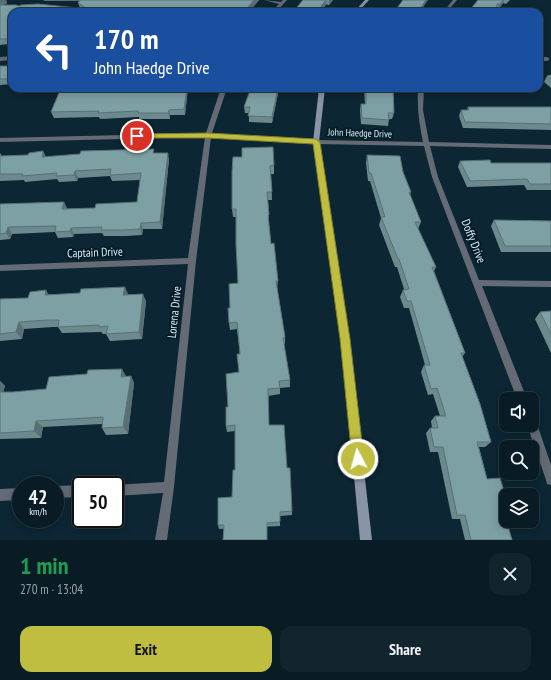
<!DOCTYPE html>
<html lang="en">
<head>
<meta charset="utf-8">
<style>
	:root { --surface:#091c26; --page:#12252e; --text:#f1f3f6; --muted:#99a1a7; --line:#293a43; --accent:#bfbe41 }
	body { margin:0; font-family:"PT Sans Narrow",sans-serif; background:var(--page); color:var(--text); height:100vh; display:flex; flex-direction:column; font-size:15px; white-space:nowrap }
	* { box-sizing:border-box; margin:0 }
	p { font-size:13px; color:var(--muted) }
	.icon { flex:none; width:22px; height:22px; fill:none; stroke:currentColor; stroke-width:2; stroke-linecap:round; stroke-linejoin:round }
	.map { position:relative; height:540px; overflow:hidden }
	.side { display:flex; flex-direction:column; background:var(--surface); flex:1 }
	.side>* { flex:none }
	.banner { position:absolute; left:8px; top:8px; width:535px; height:84px; border-radius:12px; box-shadow:0 2px 10px #0003,0 0 0 1px var(--line); background:#1a4fa0; color:#fff; overflow:hidden }
	.controls { position:absolute; left:499px; top:392px; display:grid; gap:8px }
	.controls a { display:grid; place-items:center; width:40px; height:40px; border-radius:8px; background:var(--surface); box-shadow:0 2px 10px #0003,0 0 0 1px var(--line); font-size:20px }
	.speed { position:absolute; left:12px; top:476px; display:flex; gap:8px; font-size:20px; font-weight:700; text-align:center }
	.speed>* { display:grid; place-content:center; width:52px; height:52px; border-radius:50%; background:var(--surface); box-shadow:0 2px 10px #0003,0 0 0 1px var(--line); line-height:1 }
	.speed small { font-size:10px; font-weight:400 }
	.speed .limit { border:2px solid #111; border-radius:6px; background:#fff; color:#111 }
	.pin { position:absolute; display:grid; place-items:center; width:34px; height:34px; color:#fff; margin:-17px; border:2px solid #fff; border-radius:50%; box-shadow:0 1px 4px #0007 }
	.me { position:absolute; width:44px; margin:-22px; rotate:354deg; stroke-linejoin:round; filter:drop-shadow(0 0 3px #0008) }
	.turn { display:flex; align-items:center; gap:14px; height:84px; padding:0 20px; font-size:18px }
	.turn .icon { width:52px; height:52px; stroke-width:2.5 }
	.turn b { display:block; font-size:28px; line-height:34px }
	.round { display:grid; place-items:center; flex:none; width:42px; height:42px; border-radius:12px; background:var(--page) }
	.headline { display:flex; align-items:center; justify-content:space-between; height:68px; padding:0 20px }
	h1 { font-size:24px; font-weight:700; line-height:30px; color:#1e9e55 }
	.button { display:flex; gap:8px; margin-top:auto; padding:8px 20px }
	.button a { flex:1; height:46px; border-radius:12px; background:var(--accent); color:#111; font-size:16px; font-weight:700; line-height:46px; text-align:center }
	.button a+a { background:var(--page); color:var(--text) }
	.map>svg:first-child { display:block }
</style>
</head>
<body>
<div class="map">
<svg width="551" height="540" viewBox="0 0 551 540">
	<rect width="100%" height="100%" fill="#0c2633"/>
	<g fill="none" stroke-linecap="round" stroke-linejoin="round">
		<g fill="#646b75" fill-rule="evenodd">
			<polygon points="43,0 100,0 98,1 45,1"/>
			<polygon points="264,0 281,2 283,0 287,0 276,12 271,12 279,4"/>
			<polygon points="453,0 457,0 447,12 443,12"/>
			<polygon points="12,56 12,60 0,61 0,57"/>
			<polygon points="539,57 547,57 550,59 547,61 539,61"/>
			<path d="M221,88H227L212,133L316,140L423,142C419,124 417,107 418,88H424L423,110L429,142L551,145V149L430,146L438,177L479,280L551,281V287L482,286L527,399H517L432,177L424,146L316,144L211,137L196,261L174,487L167,540H155L163,493L115,496V485H114L164,482L188,264L0,271V265L188,258L205,137L0,142V138L206,133Z"/>
			<polygon points="532,420 536,421 551,465 551,485 547,484 546,480 527,425 532,425"/>
			<polygon points="81,485 81,497 55,498 55,486"/>
			<polygon points="21,488 21,500 0,501 0,489"/>
		</g>
		<g fill="#8994a4" fill-rule="evenodd">
			<polygon points="365,0 369,0 358,12 354,12"/>
			<polygon points="319,88 325,88 319,142 349,339 372,540 360,540 341,339 313,142"/>
		</g>
	</g>
	<g fill="#6c8a8e">
		<polygon points="0,0 6,0 7,3 3,5 19,6 80,8 78,3 80,0 259,0 249,12 12,12 12,47 10,47 9,44 0,45"/>
		<polygon points="303,0 333,0 329,5"/>
		<polygon points="478,0 510,0 506,4 503,3 498,10 496,8"/>
		<polygon points="0,66 12,66 12,84 0,85"/>
		<polygon points="551,75 551,88 544,82 547,76"/>
		<polygon points="61,88 188,88 185,115 170,115 170,119 139,119 139,117 100,119 99,117 54,118 51,112"/>
		<polygon points="251,88 279,88 272,123 249,122 249,113 245,113 244,107"/>
		<polygon points="364,88 393,88 394,113 392,119 389,119 388,126 361,124 360,110 361,104 365,104"/>
		<polygon points="468,107 551,107 551,130 463,128 459,116 461,110 467,110"/>
		<polygon points="43,151 46,157 155,153 169,159 162,229 143,229 142,235 126,236 104,236 102,233 74,234 73,237 58,238 55,232 12,234 10,239 0,240 0,204 64,202 67,209 95,208 137,202 140,180 112,181 110,176 78,178 77,181 59,182 57,179 25,182 24,180 0,181 0,153 2,156 28,155"/>
		<polygon points="367,155 403,172 411,192 410,195 421,222 418,229 436,267 434,271 465,353 462,357 491,442 485,447 479,447 487,479 506,497 506,515 505,516 512,540 465,540 460,519 452,519 438,452 430,452 426,433 430,428 432,428 431,421 435,416 440,416 433,394 428,395 421,372 424,365 425,365 409,308 404,308 400,297 403,290 404,289 397,267 395,267 379,225 381,218 370,181 368,181 366,163"/>
		<polygon points="242,157 274,165 274,174 271,174 272,200 268,200 269,215 269,223 271,244 278,281 277,288 285,337 285,344 284,344 290,380 290,387 280,388 280,394 268,396 269,425 287,468 292,511 292,515 280,516 280,526 219,529 218,525 232,497 235,470 235,431 227,432 226,426 228,407 239,372 240,354 237,329 230,330 229,323 230,308 238,283 236,217 233,217 232,209"/>
		<polygon points="460,161 491,163 551,163 551,190 527,190 524,185 467,187 458,167"/>
		<polygon points="494,220 551,221 551,252 501,252 491,226"/>
		<polygon points="128,294 128,295 146,301 142,339 110,341 106,334 103,334 101,332 62,333 58,327 53,327 24,329 22,339 0,341 0,299 28,298 49,295"/>
		<polygon points="551,311 551,353 535,319 540,312"/>
		<polygon points="126,376 131,376 134,383 128,434 106,435 102,428 102,424 43,427 41,438 0,439 0,381 5,386 3,392 13,392 46,389"/>
	</g>
	<g fill="#587074">
		<polygon points="0,0 6,0 7,3 0,6"/>
		<polygon points="254,0 259,0 249,12 244,12"/>
		<polygon points="326,0 326,5 321,12 317,12"/>
		<polygon points="329,0 333,0 329,5"/>
		<polygon points="426,0 428,0 420,12 418,12"/>
		<polygon points="503,0 504,0 503,3 498,10 499,5"/>
		<polygon points="187,88 188,88 185,115 184,109"/>
		<polygon points="278,88 279,88 272,123 272,117"/>
		<polygon points="169,110 170,115 170,119 168,113"/>
		<polygon points="43,151 46,158 42,157"/>
		<polygon points="168,153 169,159 162,229 160,222"/>
		<polygon points="75,171 78,178 77,181 74,175"/>
		<polygon points="64,202 67,208 65,215 62,209"/>
		<polygon points="141,223 143,229 142,235 140,229"/>
		<polygon points="8,227 12,234 10,239 6,233"/>
		<polygon points="71,228 74,234 73,237 70,231"/>
		<polygon points="125,287 128,294 126,302 123,295"/>
		<polygon points="46,290 50,297 45,295"/>
		<polygon points="143,294 146,301 142,339 139,332"/>
		<polygon points="19,322 24,329 22,339 16,332"/>
		<polygon points="122,369 126,376 125,384 121,377"/>
		<polygon points="131,376 134,383 128,434 123,427"/>
		<polygon points="0,381 5,386 1,399 0,398"/>
		<polygon points="36,421 43,427 41,438 34,431"/>
	</g>
	<g fill="#7da0a5" stroke="#587074">
		<polygon points="80,0 254,0 244,12 12,12 12,41 8,41 9,39 0,39 0,5 16,5 19,6 21,5 38,4 88,9 78,3"/>
		<polygon points="303,0 326,0 317,12 293,12"/>
		<polygon points="403,0 426,0 418,12 394,12"/>
		<polygon points="478,0 503,0 499,5 498,3 495,10 493,12 470,12 473,6"/>
		<rect x="0" y="66" width="12" height="13"/>
		<polygon points="551,75 551,79 547,76"/>
		<polygon points="61,88 187,88 184,109 169,110 168,113 138,113 138,111 98,113 99,111 51,112"/>
		<polygon points="251,88 278,88 272,117 248,116 250,107 244,107"/>
		<polygon points="366,88 393,88 394,113 388,113 389,120 362,118 361,104 366,104"/>
		<polygon points="468,107 551,107 551,124 465,122 461,110 469,110"/>
		<polygon points="273,147 274,165 270,166 272,192 267,192 269,215 268,215 271,244 274,243 278,281 276,281 285,337 283,338 290,380 279,381 280,388 268,389 269,425 284,425 287,468 290,468 292,511 280,512 280,522 267,523 267,540 223,540 224,525 218,525 218,498 232,497 233,470 235,470 235,425 226,426 226,407 228,407 226,374 239,372 237,354 240,354 237,322 229,323 228,308 230,308 229,284 238,283 236,245 236,209 232,209 232,172 233,157 242,157 242,148"/>
		<polygon points="154,149 153,153 168,153 160,222 141,223 140,229 124,230 101,230 102,227 71,228 70,231 55,232 56,226 8,227 6,233 0,234 0,204 64,202 62,209 95,208 96,204 137,202 141,173 110,175 111,169 75,171 74,175 56,176 57,173 22,176 23,174 0,174 0,156 28,155 29,153 43,151 42,157 80,154 81,151"/>
		<polygon points="367,155 400,156 403,172 411,192 409,192 421,222 415,222 436,267 432,267 465,353 461,353 480,404 491,442 477,442 487,479 500,478 506,497 506,512 504,512 512,540 471,540 465,515 457,515 443,447 434,447 430,428 438,428 435,416 446,416 437,388 431,389 424,365 430,365 411,301 407,301 403,290 409,289 399,259 398,259 381,217 385,217 371,173 369,173"/>
		<polygon points="490,160 491,163 551,163 551,184 530,184 527,179 470,181 460,161"/>
		<polygon points="494,220 551,221 551,246 505,246"/>
		<polygon points="125,287 123,295 143,294 139,332 106,334 108,326 99,327 99,325 58,327 59,320 48,320 19,322 16,332 0,334 0,299 28,298 30,292 46,290 45,295 80,293 81,289"/>
		<polygon points="551,311 551,334 540,312"/>
		<polygon points="122,369 121,377 131,376 123,427 102,428 103,417 36,421 34,431 0,433 0,392 13,392 46,389 49,377 87,374 88,370"/>
	</g>
	<polygon fill="#bfbe41" stroke="#7c7c2a" points="208,133 316,139 320,142 350,339 364,459 363,463 358,465 354,463 352,459 340,339 313,144 208,138 137,138 133,136 137,134"/>
	<g text-anchor="middle" dominant-baseline="central" stroke-width="4" stroke-linejoin="round" paint-order="stroke">
		<g font-size="10" fill="#dae9f1" stroke="#031d28">
			<text transform="translate(360 133) rotate(2)">John Haedge Drive</text>
		</g>
		<g font-size="12" fill="#dae9f1" stroke="#031d28">
			<text transform="translate(474 241) rotate(68)">Doffy Drive</text>
			<text transform="translate(95 252) rotate(-2)">Captain Drive</text>
			<text transform="translate(174 312) rotate(-84)">Lorena Drive</text>
		</g>
	</g>
</svg>
<div class="controls">
<a><svg class="icon" aria-label="sound" viewBox="0 0 24 24"><path d="M4 9h4l5-4v14l-5-4H4zM17 9q2 3 0 6"/></svg></a>
<a><svg class="icon" aria-label="search" viewBox="0 0 24 24"><circle cx="10" cy="10" r="6"/><path d="M15 15l6 6"/></svg></a>
<a><svg class="icon" aria-label="layers" viewBox="0 0 24 24"><path d="M12 4l9 5-9 5-9-5zM3 14l9 5 9-5"/></svg></a>
</div>
<div class="speed"><div>42<small>km/h</small></div><div class="limit">50</div></div>
<div class="pin" style="left:137px;top:136px;background:#d93025"><svg class="icon" aria-label="arrive" viewBox="0 0 24 24"><path d="M6 21V4h12l-3 4 3 4H6"/></svg></div>
<svg class="me" style="left:358px;top:459px" viewBox="-20 -20 40 40"><circle r="17" fill="#bfbe41" stroke="#fff" stroke-width="3"/><path d="M0-11L8 9 0 5-8 9z" fill="#fff"/></svg>
<div class="banner">
<div class="turn"><svg class="icon" aria-label="left" viewBox="0 0 24 24"><path d="M17 20v-9H6M10 6l-5 5 5 5"/></svg><div><b>170 m</b>John Haedge Drive</div></div>
</div>
</div>
<section class="side">
<div class="headline"><div><h1>1 min</h1><p>270 m · 13:04</p></div><a class="round"><svg class="icon" aria-label="close" viewBox="0 0 24 24"><path d="M6 6l12 12M18 6L6 18"/></svg></a></div>
<div class="button"><a>Exit</a><a>Share</a></div>
</section>
</body>
</html>
